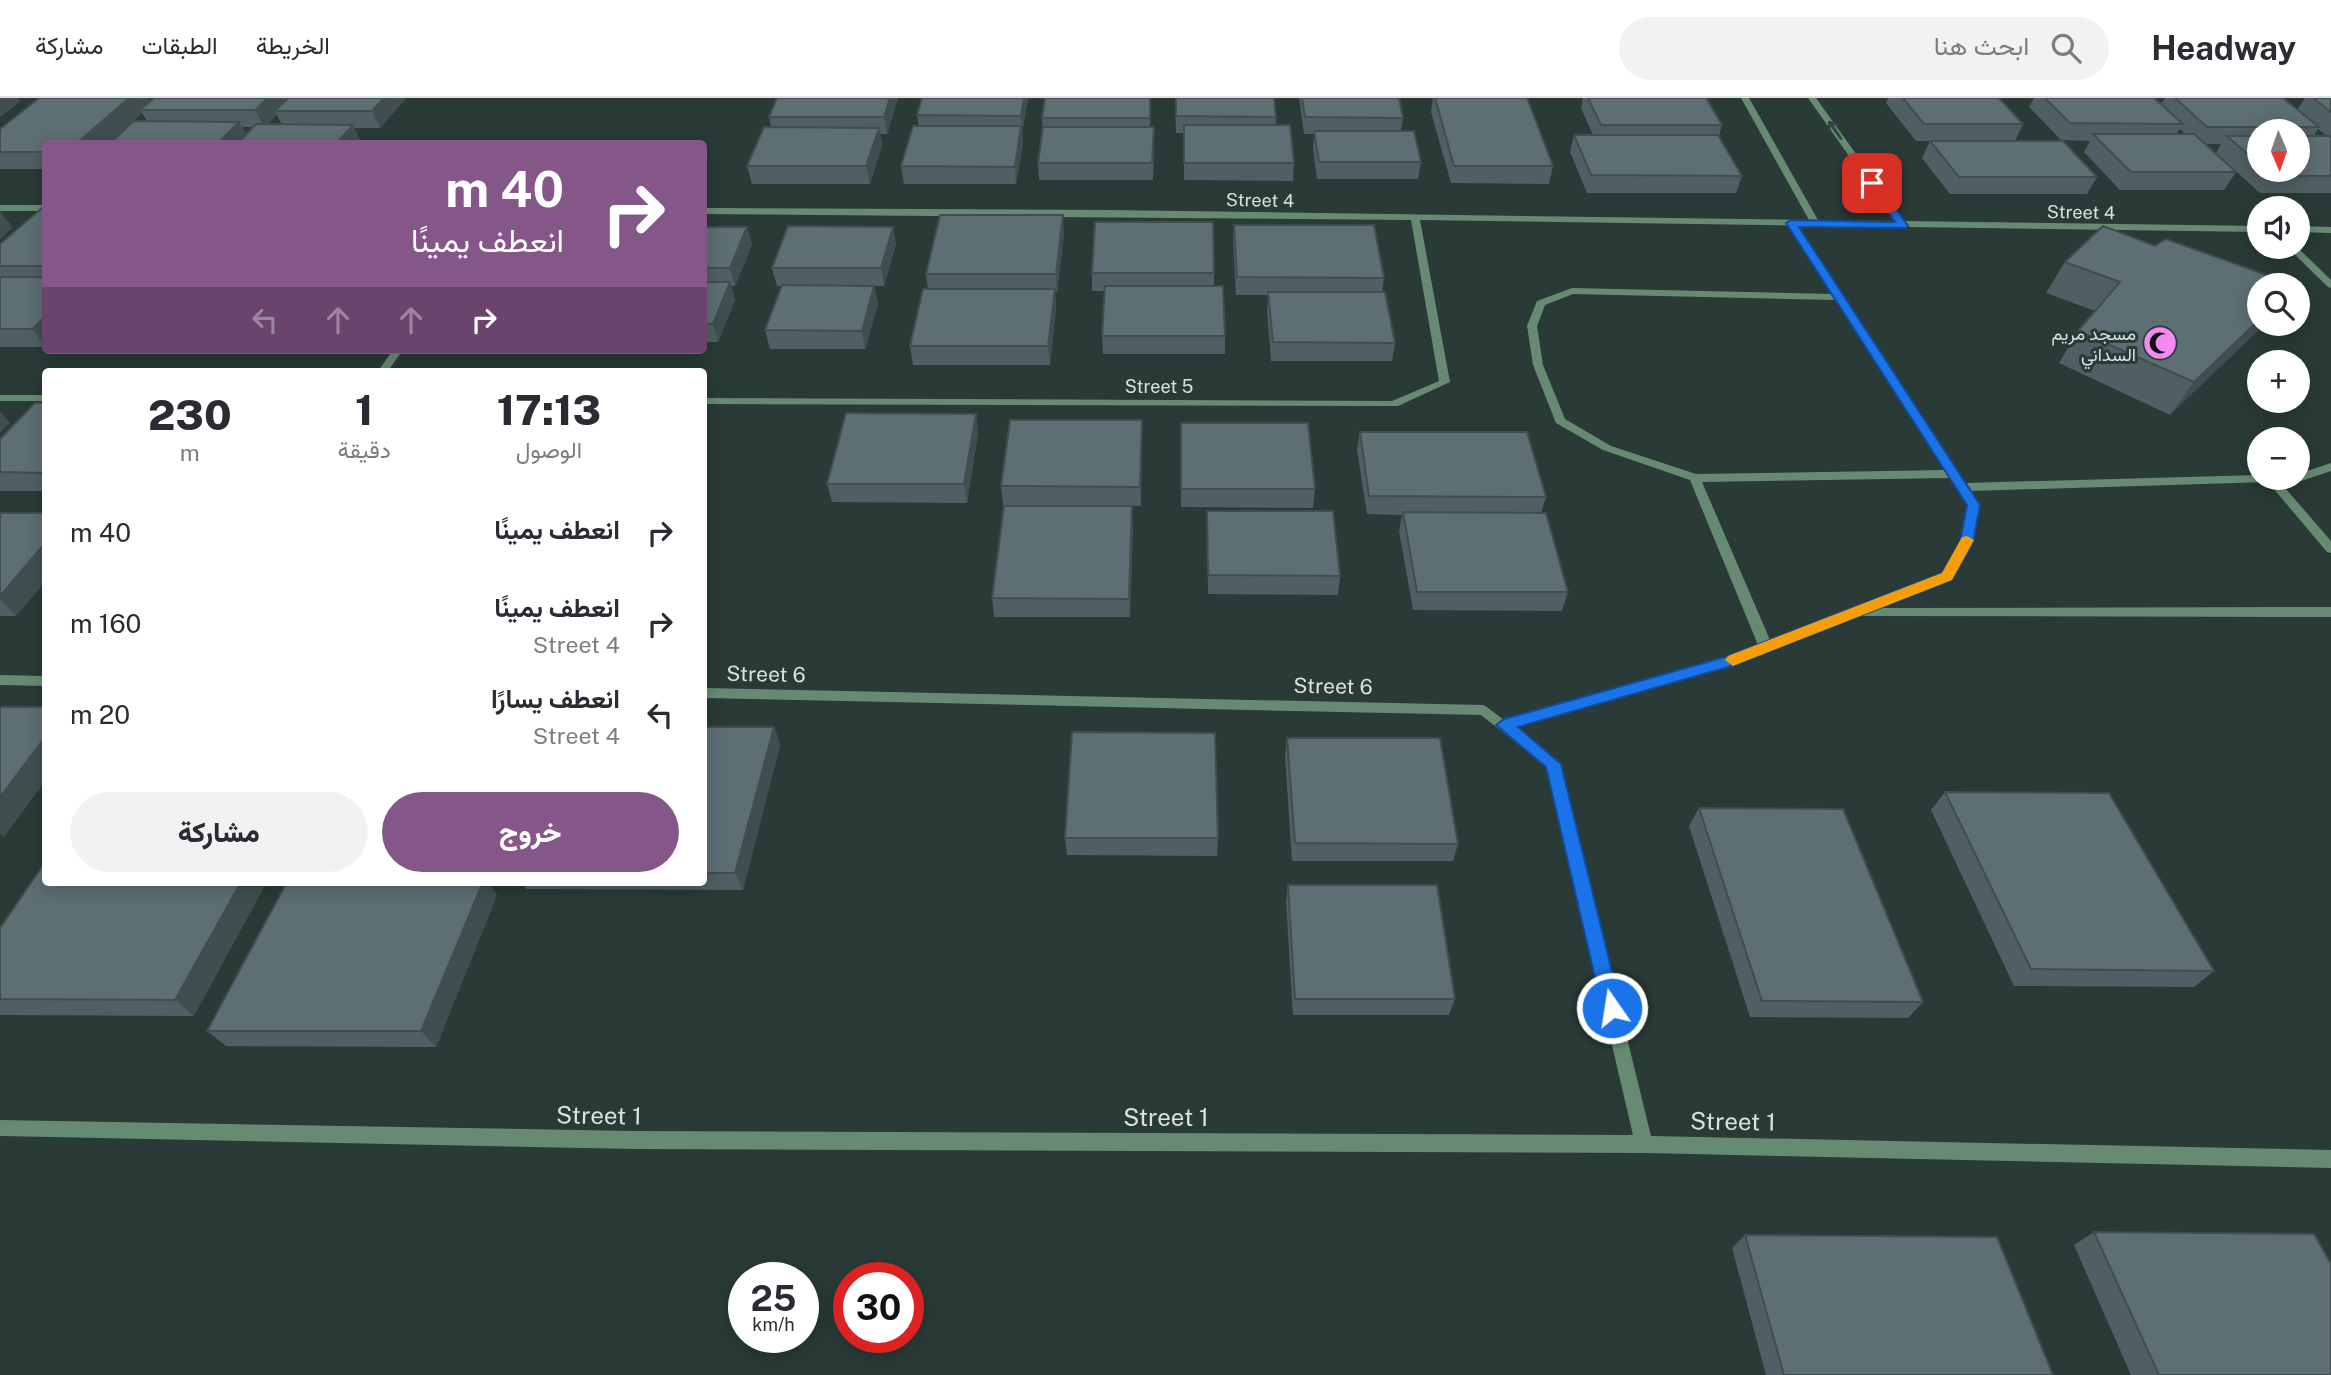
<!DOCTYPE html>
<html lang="ar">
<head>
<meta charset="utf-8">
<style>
	:root { --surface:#fff; --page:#f2f2f3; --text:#2b2b33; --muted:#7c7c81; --line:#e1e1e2; --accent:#855688 }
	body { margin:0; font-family:"Public Sans",Vazirmatn,sans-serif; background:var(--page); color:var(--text); direction:rtl; height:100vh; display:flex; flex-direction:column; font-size:26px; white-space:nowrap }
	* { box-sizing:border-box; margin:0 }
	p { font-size:23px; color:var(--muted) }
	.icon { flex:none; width:38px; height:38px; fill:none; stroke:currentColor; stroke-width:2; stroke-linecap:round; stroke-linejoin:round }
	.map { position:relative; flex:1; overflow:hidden; direction:ltr }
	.drawer { position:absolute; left:42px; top:270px; width:665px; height:518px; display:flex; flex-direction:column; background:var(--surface); border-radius:7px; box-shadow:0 4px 18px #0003; direction:rtl }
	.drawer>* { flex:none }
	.banner { position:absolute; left:42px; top:42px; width:665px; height:214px; border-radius:7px; box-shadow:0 4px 18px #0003; direction:rtl; background:#855688; color:#fff; overflow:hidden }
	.needle { width:46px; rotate:178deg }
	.fabs { position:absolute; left:2247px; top:21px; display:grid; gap:14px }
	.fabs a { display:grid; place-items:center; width:63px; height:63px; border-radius:50%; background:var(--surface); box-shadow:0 4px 18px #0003; font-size:35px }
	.speed { position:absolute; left:728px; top:1164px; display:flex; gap:14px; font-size:35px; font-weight:700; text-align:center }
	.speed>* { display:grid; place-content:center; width:91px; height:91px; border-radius:50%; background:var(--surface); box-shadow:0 4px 18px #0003; line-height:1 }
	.speed small { font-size:18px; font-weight:400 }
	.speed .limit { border:10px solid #d22; background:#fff; color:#111 }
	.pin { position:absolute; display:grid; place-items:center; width:60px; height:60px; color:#fff; margin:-30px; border-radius:14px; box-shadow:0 4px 10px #0006 }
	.me { position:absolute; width:77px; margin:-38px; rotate:347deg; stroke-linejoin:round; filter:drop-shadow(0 0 5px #0008) }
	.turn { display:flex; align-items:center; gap:24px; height:147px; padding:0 28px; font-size:32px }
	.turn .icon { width:91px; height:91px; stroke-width:2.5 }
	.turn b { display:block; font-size:49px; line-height:60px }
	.lanes { display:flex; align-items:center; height:66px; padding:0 28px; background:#0003; justify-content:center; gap:35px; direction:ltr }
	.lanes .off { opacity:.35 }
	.eta { display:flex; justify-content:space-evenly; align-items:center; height:119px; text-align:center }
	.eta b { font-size:42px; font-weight:800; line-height:49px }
	.action { display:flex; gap:14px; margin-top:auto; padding:14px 28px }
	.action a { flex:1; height:80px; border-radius:42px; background:var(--accent); color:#fff; font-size:28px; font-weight:800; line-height:80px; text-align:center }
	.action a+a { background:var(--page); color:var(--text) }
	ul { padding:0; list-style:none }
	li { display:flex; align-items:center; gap:21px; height:91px; padding:0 28px }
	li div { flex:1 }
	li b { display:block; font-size:26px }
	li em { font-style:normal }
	header { display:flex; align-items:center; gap:42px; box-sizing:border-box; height:98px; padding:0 35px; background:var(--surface); border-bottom:2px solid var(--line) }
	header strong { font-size:33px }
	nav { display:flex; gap:38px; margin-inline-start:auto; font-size:24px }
	.search { width:490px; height:63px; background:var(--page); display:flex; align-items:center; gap:18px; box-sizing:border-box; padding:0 24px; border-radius:38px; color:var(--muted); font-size:26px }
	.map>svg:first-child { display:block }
</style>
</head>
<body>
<header>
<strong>Headway</strong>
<div class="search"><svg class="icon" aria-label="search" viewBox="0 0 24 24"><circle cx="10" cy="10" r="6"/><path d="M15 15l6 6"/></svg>ابحث هنا</div>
<nav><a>الخريطة</a><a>الطبقات</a><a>مشاركة</a></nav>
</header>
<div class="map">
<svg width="2331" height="1277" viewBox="0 0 2331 1277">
	<rect width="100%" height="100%" fill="#293a37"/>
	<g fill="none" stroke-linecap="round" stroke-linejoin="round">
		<g fill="#678b72" fill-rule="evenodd">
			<path d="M1788,123L1796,125L1965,385L2259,377V380H2298V376L2331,365V373L2298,384H2280L2331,443V455L2327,454L2268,384L1970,393L1979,407L1972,445L1951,482L1879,510L2331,509V519L1859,518L1735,566L1504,632L1499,631L1497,627L1499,623L1726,559L1758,547L1690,382L1603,352L1556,325L1533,267L1527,228L1537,203L1572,190L1832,196L1786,125ZM1573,196L1836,202L1945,372L1696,376L1611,348L1565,321L1543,267L1537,228L1545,207ZM1950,380L1967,407L1960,445L1942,476L1770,542L1702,384Z"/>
			<polygon points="393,252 403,252 388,273 378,273"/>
		</g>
		<g fill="#678b72" fill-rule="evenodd">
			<polygon points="1741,0 1749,0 1818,122 1895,123 1808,0 1816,0 1904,123 2259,128 2259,134 1907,129 1903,131 1899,129 1420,122 1450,284 1398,308 704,306 704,300 1392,303 1439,283 1411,122 704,116 704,110 1107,112 1809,122"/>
			<rect x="0" y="107" width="46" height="6"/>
			<polygon points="2298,128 2331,129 2331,135 2298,134"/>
			<polygon points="2287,149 2297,149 2331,182 2331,190 2328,189"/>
			<rect x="0" y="297" width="46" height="6"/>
			<polygon points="0,577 46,578 46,588 0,587"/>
			<polygon points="704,590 1484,607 1558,662 1560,666 1651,1038 2331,1052 2331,1070 1644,1055 634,1051 0,1038 0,1022 634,1033 1633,1037 1547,669 1481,617 704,600"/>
		</g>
	</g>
	<g fill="#505f63" fill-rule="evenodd">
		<path d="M406,0L380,30H354L361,44L360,46H109L147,23L142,15L107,46H46V71H0V31L150,3ZM277,17L282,27L267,26ZM242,29H253L246,36Z"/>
		<polygon points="777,0 898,0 887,36 880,36 882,47 870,86 752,86 747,68 771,29 769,19"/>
		<polygon points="922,0 1028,0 1022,35 1023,46 1016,86 904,86 901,68 919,28 917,17"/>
		<polygon points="1151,0 1150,29 1154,46 1153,82 1039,82 1038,65 1043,33 1042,20"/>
		<polygon points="1175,0 1276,19 1276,27 1294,65 1293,83 1184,82 1184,35 1176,35"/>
		<polygon points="1299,0 1399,0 1403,20 1401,33 1421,64 1418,81 1317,81 1313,50 1314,36 1304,36"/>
		<polygon points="1433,0 1527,0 1553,68 1549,86 1451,85 1431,14"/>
		<polygon points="1583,0 1706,0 1722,27 1719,38 1742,78 1736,95 1587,95 1570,54 1574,37 1593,37 1581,10"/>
		<polygon points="1888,0 1999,0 2023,26 2015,43 2097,79 2087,96 1950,96 1922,60 1930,43 1916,43 1886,5"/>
		<path d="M2034,0H2154L2161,6L2165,0H2283L2297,12L2305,0H2331V95H2260L2216,55L2221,46H2205L2236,74L2224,92H2120L2084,54L2090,43L2061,42L2029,9ZM2180,31L2186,36H2176ZM2318,31L2327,38H2314ZM2259,33H2298V72H2259Z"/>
		<polygon points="46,110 46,249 0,249 0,146"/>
		<polygon points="1234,127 1384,180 1382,194 1395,245 1392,263 1271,263 1267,212 1268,197 1236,197 1233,144"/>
		<polygon points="704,129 747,129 752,147 735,188 731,188 735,202 718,244 704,244"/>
		<polygon points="1064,135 1057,194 1055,194 1056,209 1050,267 913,267 910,248 928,191 926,176"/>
		<polygon points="896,146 884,188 874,188 878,206 865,251 770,251 765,232 782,188 777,188 772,170"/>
		<polygon points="2065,164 2259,226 2170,317 2059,265 2078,233 2095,213 2046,195"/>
		<polygon points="1092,175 1214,175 1214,188 1225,238 1225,256 1103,256 1102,238 1105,193 1092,193"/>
		<polygon points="224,252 360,252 358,256 226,255"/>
		<polygon points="46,305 46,393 0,393 0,341"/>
		<polygon points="1142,322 1141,408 1003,407 1001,388"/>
		<polygon points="1181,325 1315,391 1313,410 1181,409"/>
		<polygon points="1360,334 1546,399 1541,415 1568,494 1562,513 1413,512 1399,433 1402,417 1367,416 1357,352"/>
		<polygon points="978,335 967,405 832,404 827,386"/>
		<polygon points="1207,413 1340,478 1338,497 1208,496"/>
		<polygon points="0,415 16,518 0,518"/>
		<polygon points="1133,427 1130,519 994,519 992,500"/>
		<polygon points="704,629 774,629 780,647 743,792 526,791 521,784 704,784"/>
		<polygon points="1287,640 1458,746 1453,763 1292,763 1285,658"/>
		<polygon points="1945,694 2214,873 2194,889 2014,888 1931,712"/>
		<polygon points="1699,710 1923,904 1908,920 1750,919 1689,728"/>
		<polygon points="1065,740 1218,740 1217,758 1067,757"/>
		<polygon points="46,763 194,918 0,917 0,830"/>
		<polygon points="1288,787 1455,901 1449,917 1293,917 1286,804"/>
		<polygon points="497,797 436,949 226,948 207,933"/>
		<polygon points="2094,1134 2331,1277 2131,1277 2074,1147"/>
		<polygon points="1745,1137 2053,1277 1766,1277 1732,1150"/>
	</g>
	<g fill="#414e50">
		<polygon points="0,0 19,0 21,3 0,19"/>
		<polygon points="129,0 148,0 152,6 140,12 142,15 107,46 76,46"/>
		<polygon points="268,0 293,0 275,13 277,17 264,29 255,12"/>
		<polygon points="384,0 406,0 380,30 372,13"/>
		<polygon points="890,0 898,0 887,36 884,19"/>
		<polygon points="1024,0 1028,0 1022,35 1021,18"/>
		<polygon points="239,24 248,41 244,46 217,46"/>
		<polygon points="353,27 361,44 360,46 336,46"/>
		<polygon points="1021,28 1023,46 1016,86 1015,69"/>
		<polygon points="879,30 882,47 870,86 866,68"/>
		<polygon points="0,113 13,130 0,141"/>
		<polygon points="1063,117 1064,135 1057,194 1056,176"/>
		<polygon points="747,129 752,147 735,188 730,170"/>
		<polygon points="893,129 896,146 884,188 881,170"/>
		<polygon points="730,184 735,202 718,244 713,226"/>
		<polygon points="874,188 878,206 865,251 862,233"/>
		<polygon points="1055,191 1056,209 1050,267 1048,248"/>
		<polygon points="46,218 46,248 32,231"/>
		<polygon points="2259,222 2259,226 2265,226 2170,317 2194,284"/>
		<polygon points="0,313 10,325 0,335"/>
		<polygon points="976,316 978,335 967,405 964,386"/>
		<polygon points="1142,322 1142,341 1141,408 1140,389"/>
		<polygon points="1132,408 1133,427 1130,519 1129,501"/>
		<polygon points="46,444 46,483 16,518 0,501 0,498"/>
		<polygon points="774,629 780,647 743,792 735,775"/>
		<polygon points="46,638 46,682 4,739 0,736 0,699"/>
		<polygon points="241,784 267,784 194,918 175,902"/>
		<polygon points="483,784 488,784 497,797 436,949 421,933"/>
	</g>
	<g fill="#5d6f73" stroke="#414e50" stroke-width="2">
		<polygon points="39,0 129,0 76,46 46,46 46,54 0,54 0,31"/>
		<polygon points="154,0 268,0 255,12 140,12"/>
		<polygon points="288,0 384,0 372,13 275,13"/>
		<polygon points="777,0 890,0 884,19 769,19"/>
		<polygon points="922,0 1024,0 1021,18 917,17"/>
		<polygon points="1045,0 1150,0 1150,20 1042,20"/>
		<polygon points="1176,0 1274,0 1276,19 1176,18"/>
		<polygon points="1302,0 1399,0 1403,20 1305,19"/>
		<polygon points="1435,0 1527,0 1553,68 1454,68"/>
		<polygon points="1588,0 1706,0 1722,27 1601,27"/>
		<polygon points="1903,0 1999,0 2023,26 1924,26"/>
		<polygon points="2045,0 2154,0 2183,26 2070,25"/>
		<polygon points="2175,0 2283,0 2319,29 2207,29"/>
		<polygon points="2313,0 2331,0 2331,14"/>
		<polygon points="134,23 239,24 217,46 109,46"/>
		<polygon points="256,26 353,27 336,46 237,46"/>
		<polygon points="1184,27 1290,27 1294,65 1184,65"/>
		<polygon points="913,28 1021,28 1015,69 901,68"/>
		<polygon points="764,29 879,30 866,68 747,68"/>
		<polygon points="1043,29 1154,29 1152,65 1038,65"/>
		<polygon points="1314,33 1414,33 1421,64 1319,64"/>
		<polygon points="2093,36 2194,36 2236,74 2131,74"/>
		<polygon points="1574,37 1718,37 1742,78 1591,77"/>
		<polygon points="2227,38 2259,38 2259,66"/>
		<polygon points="2298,38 2331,38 2331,78 2272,78 2265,72 2298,72"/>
		<polygon points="1930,43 2063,43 2097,79 1959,79"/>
		<polygon points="42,110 46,110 46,168 0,168 0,146"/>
		<polygon points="940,117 1063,117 1056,176 926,176"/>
		<polygon points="1095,124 1213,124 1214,175 1092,175"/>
		<polygon points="1234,127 1374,127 1384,180 1237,179"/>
		<polygon points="788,128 893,129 881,170 772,170"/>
		<polygon points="2103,128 2155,148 2166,141 2294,187 2259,187 2259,222 2194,284 2078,233 2120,184 2065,164"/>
		<polygon points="704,129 747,129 730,170 704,170"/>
		<polygon points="0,179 46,179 46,218 32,231 0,231"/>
		<polygon points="704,184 730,184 713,226 704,226"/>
		<polygon points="782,187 874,188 862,233 765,232"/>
		<polygon points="1105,188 1223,188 1225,238 1102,238"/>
		<polygon points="923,191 1055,191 1048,248 910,248"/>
		<polygon points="1268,194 1385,194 1395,245 1273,244"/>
		<polygon points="35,305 46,305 46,375 0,374 0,341"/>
		<polygon points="846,315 976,316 964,386 827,386"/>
		<polygon points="1010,322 1142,322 1140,389 1001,388"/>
		<polygon points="1181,325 1308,325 1315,391 1181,391"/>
		<polygon points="1360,334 1527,334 1546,399 1369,398"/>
		<polygon points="1004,408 1132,408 1129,501 992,500"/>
		<polygon points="1207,413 1333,413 1340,478 1208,477"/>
		<polygon points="1403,414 1546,415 1568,494 1417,494"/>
		<polygon points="0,415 46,415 46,444 0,498"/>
		<polygon points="0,609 46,609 46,638 0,699"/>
		<polygon points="704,629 774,629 735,775 704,775"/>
		<polygon points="1072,634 1215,635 1218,740 1065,740"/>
		<polygon points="1287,640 1440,640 1458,746 1295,745"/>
		<polygon points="1945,694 2109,695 2214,873 2031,871"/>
		<polygon points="1699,710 1843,711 1923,904 1762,903"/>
		<polygon points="46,763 46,784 241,784 175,902 0,901 0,830"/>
		<polygon points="287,784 483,784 421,933 207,933"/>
		<polygon points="1288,787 1437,787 1455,901 1295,901"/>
		<polygon points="2094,1134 2314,1136 2331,1166 2331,1277 2159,1277"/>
		<polygon points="1745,1137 1997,1139 2053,1277 1784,1277"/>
	</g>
	<defs><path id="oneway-shaft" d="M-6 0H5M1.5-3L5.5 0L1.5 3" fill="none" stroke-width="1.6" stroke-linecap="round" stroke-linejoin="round" transform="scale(1.75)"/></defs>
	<use stroke="#324640" href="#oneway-shaft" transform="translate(1835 32) rotate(-125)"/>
	<polygon fill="#1a73e8" stroke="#114b97" stroke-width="2" points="1869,83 1876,83 1908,128 1906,130 1799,129 1980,407 1973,445 1952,482 1735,567 1518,629 1561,666 1621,910 1618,916 1612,918 1605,916 1602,910 1546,669 1496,627 1504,621 1725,559 1942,475 1960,445 1967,407 1786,125 1791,122 1895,124 1867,85"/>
	<polygon fill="#f59e0b" points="1967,438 1974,442 1952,482 1738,566 1733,568 1725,562 1728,558 1942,475 1962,439"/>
	<defs>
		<g id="mosque-disc" transform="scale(1.75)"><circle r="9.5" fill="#f38af1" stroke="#293a37"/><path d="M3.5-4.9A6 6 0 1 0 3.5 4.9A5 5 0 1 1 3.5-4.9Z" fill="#111"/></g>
	</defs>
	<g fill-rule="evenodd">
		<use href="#mosque-disc" x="2160" y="245"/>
	</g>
	<g text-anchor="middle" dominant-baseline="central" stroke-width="6" stroke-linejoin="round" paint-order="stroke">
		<g font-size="18" fill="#d8e2e0" stroke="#293a37">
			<text transform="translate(1260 102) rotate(1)">Street 4</text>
			<text transform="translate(2081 114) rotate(1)">Street 4</text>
			<text x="1159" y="288">Street 5</text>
		</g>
		<g font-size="18" fill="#d8e2e0" stroke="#293a37" text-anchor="end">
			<text x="2136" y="235">مسجد مريم<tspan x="2136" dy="21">السداني</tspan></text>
		</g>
		<g font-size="21" fill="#d8e2e0" stroke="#293a37">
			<text transform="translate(766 576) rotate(1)">Street 6</text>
			<text transform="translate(1333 588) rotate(1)">Street 6</text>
		</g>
		<g font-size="24" fill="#d8e2e0" stroke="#293a37">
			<text transform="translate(599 1017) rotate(1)">Street 1</text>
			<text x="1166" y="1019">Street 1</text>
			<text transform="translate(1733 1023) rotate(1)">Street 1</text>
		</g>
	</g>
</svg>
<div class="fabs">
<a><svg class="needle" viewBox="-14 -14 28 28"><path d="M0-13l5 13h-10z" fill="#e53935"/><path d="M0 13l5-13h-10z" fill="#7c7c81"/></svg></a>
<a><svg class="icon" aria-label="sound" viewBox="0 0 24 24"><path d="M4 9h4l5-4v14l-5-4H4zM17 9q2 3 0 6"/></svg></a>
<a><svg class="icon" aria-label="search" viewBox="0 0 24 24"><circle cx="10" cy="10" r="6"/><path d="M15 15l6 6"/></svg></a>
<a>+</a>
<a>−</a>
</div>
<div class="speed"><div>25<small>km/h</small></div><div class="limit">30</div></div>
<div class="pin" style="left:1872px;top:85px;background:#d93025"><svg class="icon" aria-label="arrive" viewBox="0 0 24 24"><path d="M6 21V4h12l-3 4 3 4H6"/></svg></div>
<svg class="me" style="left:1612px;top:910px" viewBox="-20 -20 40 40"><circle r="17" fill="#1a73e8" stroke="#fff" stroke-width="3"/><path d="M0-11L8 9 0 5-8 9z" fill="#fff"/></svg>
<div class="banner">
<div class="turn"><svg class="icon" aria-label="right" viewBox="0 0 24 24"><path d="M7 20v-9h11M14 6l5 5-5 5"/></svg><div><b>40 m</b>انعطف يمينًا</div></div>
<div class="lanes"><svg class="icon off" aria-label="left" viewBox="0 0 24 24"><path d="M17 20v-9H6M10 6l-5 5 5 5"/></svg><svg class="icon off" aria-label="ahead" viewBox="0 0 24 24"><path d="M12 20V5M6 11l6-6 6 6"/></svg><svg class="icon off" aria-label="ahead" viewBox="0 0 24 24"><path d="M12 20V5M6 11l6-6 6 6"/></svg><svg class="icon" aria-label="right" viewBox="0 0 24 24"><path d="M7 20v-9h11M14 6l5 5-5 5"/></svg></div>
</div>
<section class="drawer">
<div class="eta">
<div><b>17:13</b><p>الوصول</p></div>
<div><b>1</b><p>دقيقة</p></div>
<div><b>230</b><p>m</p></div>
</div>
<ul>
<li><svg class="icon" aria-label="right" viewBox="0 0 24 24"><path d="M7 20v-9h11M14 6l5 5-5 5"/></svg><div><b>انعطف يمينًا</b></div><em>40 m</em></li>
<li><svg class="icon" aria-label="right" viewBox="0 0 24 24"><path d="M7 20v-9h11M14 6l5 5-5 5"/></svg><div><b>انعطف يمينًا</b><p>Street 4</p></div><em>160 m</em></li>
<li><svg class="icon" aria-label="left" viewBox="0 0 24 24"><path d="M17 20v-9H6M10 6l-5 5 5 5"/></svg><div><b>انعطف يسارًا</b><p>Street 4</p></div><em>20 m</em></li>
</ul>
<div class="action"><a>خروج</a><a>مشاركة</a></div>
</section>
</div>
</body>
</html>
